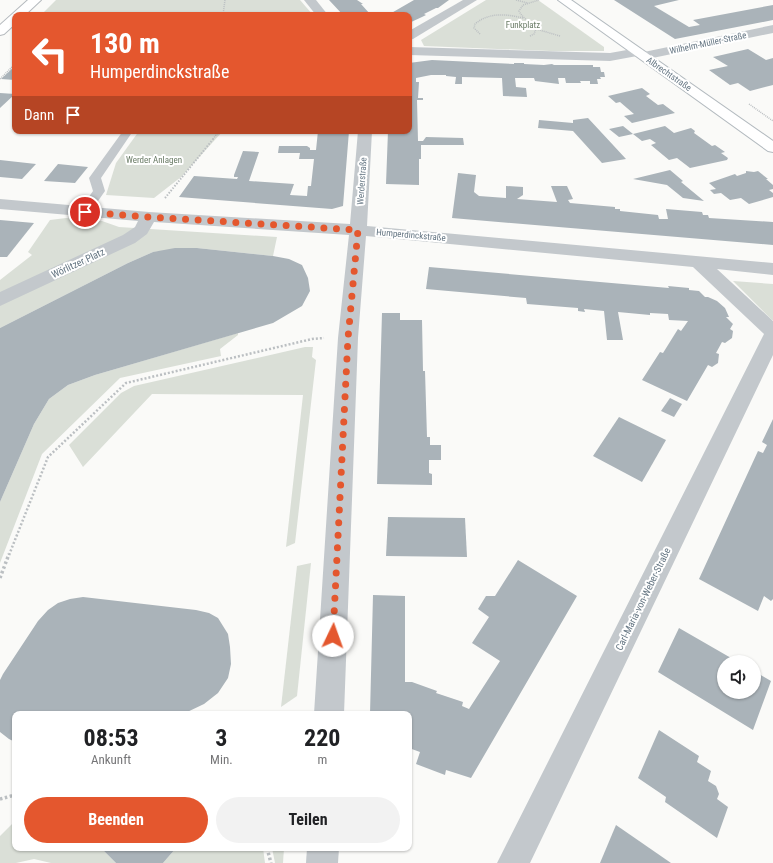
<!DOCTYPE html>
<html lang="de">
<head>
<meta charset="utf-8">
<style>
	:root { --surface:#fff; --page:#f2f2f2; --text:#202124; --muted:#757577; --accent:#e4572e }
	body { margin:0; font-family:"Roboto Condensed",sans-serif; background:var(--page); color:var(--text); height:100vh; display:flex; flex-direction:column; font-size:15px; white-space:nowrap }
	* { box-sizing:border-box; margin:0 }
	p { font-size:13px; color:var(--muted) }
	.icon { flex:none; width:22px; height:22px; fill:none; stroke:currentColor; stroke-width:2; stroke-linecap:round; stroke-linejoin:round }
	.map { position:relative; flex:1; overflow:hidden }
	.details { position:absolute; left:12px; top:711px; width:400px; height:140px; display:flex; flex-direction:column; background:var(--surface); border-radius:8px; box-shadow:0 1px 3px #0004 }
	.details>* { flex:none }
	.top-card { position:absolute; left:12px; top:12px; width:400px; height:122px; border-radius:8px; box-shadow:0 1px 3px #0004; background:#e4572e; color:#fff; overflow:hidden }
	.tools { position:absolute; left:717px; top:655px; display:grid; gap:8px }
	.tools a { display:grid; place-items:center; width:44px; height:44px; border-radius:50%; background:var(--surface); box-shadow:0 1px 3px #0004; font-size:20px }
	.pin { position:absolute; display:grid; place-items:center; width:34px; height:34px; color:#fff; margin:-17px; border:2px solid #fff; border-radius:50%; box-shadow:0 1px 4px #0007 }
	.me { position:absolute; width:44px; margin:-22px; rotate:3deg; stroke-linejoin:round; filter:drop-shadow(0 0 3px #0008) }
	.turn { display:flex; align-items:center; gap:14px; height:84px; padding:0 12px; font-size:18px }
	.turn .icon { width:52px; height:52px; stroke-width:2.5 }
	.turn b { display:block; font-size:28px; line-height:34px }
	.then { display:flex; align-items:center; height:38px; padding:0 12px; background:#0003; gap:8px; font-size:15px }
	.eta { display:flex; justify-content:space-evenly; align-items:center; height:68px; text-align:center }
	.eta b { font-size:24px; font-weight:700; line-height:28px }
	.action { display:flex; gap:8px; margin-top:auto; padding:8px 12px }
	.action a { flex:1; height:46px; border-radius:24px; background:var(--accent); color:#fff; font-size:16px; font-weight:700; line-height:46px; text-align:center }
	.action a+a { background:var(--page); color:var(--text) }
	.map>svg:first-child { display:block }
</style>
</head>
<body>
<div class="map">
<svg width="773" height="863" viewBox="0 0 773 863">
	<rect width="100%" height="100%" fill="#fafaf8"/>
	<g fill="#dadfd7">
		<polygon points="56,0 300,0 313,15 41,15"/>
		<polygon points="486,0 538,0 604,47 604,51 550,51 424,46 421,40"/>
		<polygon points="139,131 223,131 181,177 154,198 106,195 116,163"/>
		<polygon points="66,218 102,221 119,227 277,237 273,256 197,248 153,252 128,263 0,328 0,280 32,255 28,252 50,220"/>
		<polygon points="733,281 773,284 773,320 772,320"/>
		<polygon points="238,333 238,335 220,349 221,356 120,378 42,454 0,563 0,502 34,424 49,399 68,385 95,375"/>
		<polygon points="305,347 313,347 312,357 316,360 295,543 286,547 303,395 152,394 83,467 69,445 121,393 134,386"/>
		<polygon points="311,563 297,696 281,707 297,566"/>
		<polygon points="15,821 15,848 101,848 116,863 51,863 34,859 16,863 0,863 0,836"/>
		<polygon points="176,848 263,848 265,863 163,863"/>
		<polygon points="272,848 284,848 283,863 275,863"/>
	</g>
	<g fill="#aab3b9">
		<polygon points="329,0 357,0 363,4 361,4 370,14 343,15"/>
		<polygon points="414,0 449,0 438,8 436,8 424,14 426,15 422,17 409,23 409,15 388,15"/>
		<polygon points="614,0 679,0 654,6 689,27 700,25 693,20 773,5 773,20 675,39"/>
		<polygon points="748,49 766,60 773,58 773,85 750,91 738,83 730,85 709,70 728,66 713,57"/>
		<polygon points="432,60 514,64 514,63 524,63 524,64 544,65 552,64 554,65 593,65 593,67 600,67 601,72 604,72 605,77 600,77 601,79 597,79 598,84 590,84 590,81 580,81 581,83 566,83 565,78 558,78 559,84 535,81 534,78 515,78 516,87 526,88 527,97 503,96 502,78 462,77 462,84 455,84 456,77 446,76 446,75 431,75 416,78 416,82 419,82 418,98 423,98 423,100 417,100 418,141 423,141 426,137 463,138 464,145 421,145 421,159 419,159 419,185 386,184 388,131 409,131 409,63"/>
		<polygon points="15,66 15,80 1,79"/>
		<polygon points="642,88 650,94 646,96 658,105 663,104 675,113 632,123 624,116 634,114 620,102 616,103 608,96"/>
		<polygon points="0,93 15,94 0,108"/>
		<polygon points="588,118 626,159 602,163 573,131 538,128 539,120 573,123 573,120"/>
		<polygon points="623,126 633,134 619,137 609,129"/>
		<polygon points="665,126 674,133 691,128 695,131 694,133 712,146 715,145 725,152 721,153 728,158 727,160 690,168 677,158 669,160 651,145 656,143 650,139 642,141 633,134"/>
		<polygon points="318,131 349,131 343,206 332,209 179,197 194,176 237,179 238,177 234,177 234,175 243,151 259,152 249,181 294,184 290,195 307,196 308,186 311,186 314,159 299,159 300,153 278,153 279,146 307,146 310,148 310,150 316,150"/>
		<polygon points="0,160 36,164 22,179 0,177"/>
		<polygon points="58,164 88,167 75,183 44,181"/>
		<polygon points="670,170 683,181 681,182 704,201 683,198 667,185 633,179"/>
		<polygon points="746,171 754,172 758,171 768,179 766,179 773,185 773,189 769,190 773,193 773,197 749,204 741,198 730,200 721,193 714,194 710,190 716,189 709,183 735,174 737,176 746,173"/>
		<polygon points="458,173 476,175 474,192 479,196 506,198 506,186 523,187 523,195 517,199 557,202 551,186 567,186 573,199 568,200 570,203 615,207 615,209 620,209 620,211 658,215 659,219 668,219 666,209 702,212 703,215 708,215 709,218 773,222 773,245 452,218"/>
		<polygon points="0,220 34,223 7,257 0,257"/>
		<polygon points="175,248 197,248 273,256 289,259 302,265 308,278 310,291 302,306 273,323 95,375 68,385 49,399 34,424 0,502 0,328 128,263 153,252"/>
		<polygon points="429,267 669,288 668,286 689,288 689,290 699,291 705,297 708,297 717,301 725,308 729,317 726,317 733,324 730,329 733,331 732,338 725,343 722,342 716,353 719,354 718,363 712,367 708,365 687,401 642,380 660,352 663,353 678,329 681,331 688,321 669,320 668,314 650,313 650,315 618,312 623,340 607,340 604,311 584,309 585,312 578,311 578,308 527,304 526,298 426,289"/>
		<polygon points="382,313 400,313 400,320 422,320 423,371 425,371 427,437 430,437 430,445 441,445 441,460 429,460 429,473 432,474 432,485 377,484"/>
		<polygon points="670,398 682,404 674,417 661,411"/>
		<polygon points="619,417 666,440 642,482 593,456"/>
		<polygon points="773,419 773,599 771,601 764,596 758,611 699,579 758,451 763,453 767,445 762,442"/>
		<polygon points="388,517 465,518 467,557 386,556"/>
		<polygon points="518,560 577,596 471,778 446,770 445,775 416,764 420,752 409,748 409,714 370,714 373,595 405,596 405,682 412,682 437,691 436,693 463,702 462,706 469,709 500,661 472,643 489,617 478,609 486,596 495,596"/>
		<polygon points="83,597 196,610 209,613 218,618 228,634 230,647 231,664 228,678 218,693 204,704 183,714 15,714 15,742 9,739 0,732 0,680 3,674 38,621 48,610 58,603 70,599"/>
		<polygon points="679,628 738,662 724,662 724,692 754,692 754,671 771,681 753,730 658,672"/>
		<polygon points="659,730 699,756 697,762 711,771 708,781 716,786 719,794 717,799 728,807 717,838 665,802 666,797 638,778"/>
		<polygon points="616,825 671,863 600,863"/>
		<polygon points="101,848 176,848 163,863 116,863"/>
	</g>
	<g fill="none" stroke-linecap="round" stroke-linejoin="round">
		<g stroke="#b3babf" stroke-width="2">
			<polygon id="secondary" points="558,0 571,0 773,141 773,152 768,151"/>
		</g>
		<g stroke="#b5babe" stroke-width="2">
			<polygon id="primary" points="28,0 41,0 25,15 15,15 15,24 4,34 0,35 0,25"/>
		</g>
		<g stroke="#bbbfc2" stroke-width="1.5" stroke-dasharray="1 1" stroke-linecap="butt">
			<polyline points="516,0 528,3"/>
			<polyline points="223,15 225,0"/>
			<polyline points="275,15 283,15"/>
			<polyline points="536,29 560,36"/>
			<path d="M480,34L474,28L475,24C489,12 506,14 523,18"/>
			<path d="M530,36L534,34L536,29C531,22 523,19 519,11L523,5L539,0"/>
			<polyline points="0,79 15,64"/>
			<polyline points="749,104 773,121"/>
			<polyline points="213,139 219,131"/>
		</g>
		<polyline stroke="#bbbfc2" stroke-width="2" stroke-dasharray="1.5 1.5" stroke-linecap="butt" points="165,198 214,138"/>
		<polyline stroke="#bbbfc2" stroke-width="2.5" stroke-dasharray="2 2" stroke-linecap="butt" points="9,555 48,457 126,383 312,339 324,338"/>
		<g stroke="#bbbfc2" stroke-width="3.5" stroke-dasharray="2.5 2.5" stroke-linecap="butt">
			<polyline points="0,578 9,554"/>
			<polyline points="0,799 15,795"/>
			<polyline points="267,848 271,863"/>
		</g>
		<polygon fill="#c3c8cc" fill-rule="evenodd" points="123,131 133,131 101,178 105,191 89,214 81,214 79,211 93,191 89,178"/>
		<g fill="#c3c8cc" fill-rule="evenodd">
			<polygon points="304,0 316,0 328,15 316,15"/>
			<polygon points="463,0 477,0 413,39 409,40 409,31"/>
			<polygon points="773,25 773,33 643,60 639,59 637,56 610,61 409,55 409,47 610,53 638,48 642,49 644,52"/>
			<polygon points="358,131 372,131 367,226 773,263 773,275 717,269 773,321 773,355 530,863 497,863 764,334 693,267 366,236 358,338 344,714 314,714 338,338 349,235 154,222 147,234 135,243 0,306 0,292 123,235 135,227 138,221 0,209 0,199 149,212 350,224"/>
			<polygon points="307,848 339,848 338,863 306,863"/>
		</g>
		<use href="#secondary" fill="#fff" fill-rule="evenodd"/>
		<use href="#primary" fill="#fff" fill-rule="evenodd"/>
	</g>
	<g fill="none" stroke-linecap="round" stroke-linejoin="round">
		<polyline stroke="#e4572e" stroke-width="7" stroke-dasharray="0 12.6" points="85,212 149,217 358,230 348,338 333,636"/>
	</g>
	<g text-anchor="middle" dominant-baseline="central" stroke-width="4" stroke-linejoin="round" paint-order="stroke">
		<g font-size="9" fill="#687a64" stroke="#fff">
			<text x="523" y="25">Funkplatz</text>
			<text x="154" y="160">Werder Anlagen</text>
		</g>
		<g font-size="9" fill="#657683" stroke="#fff">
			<text transform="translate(708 43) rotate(-12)">Wilhelm-Müller-Straße</text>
			<text transform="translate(669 74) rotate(35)">Albrechtstraße</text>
			<text transform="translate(362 181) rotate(-86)">Werderstraße</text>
			<text transform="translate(411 235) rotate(5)">Humperdinckstraße</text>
		</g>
		<g font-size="10" fill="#657683" stroke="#fff">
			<text transform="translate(78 263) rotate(-25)">Wörlitzer Platz</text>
			<text transform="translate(643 599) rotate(-64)">Carl-Maria-von-Weber-Straße</text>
		</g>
	</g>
</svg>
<div class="tools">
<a><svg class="icon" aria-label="sound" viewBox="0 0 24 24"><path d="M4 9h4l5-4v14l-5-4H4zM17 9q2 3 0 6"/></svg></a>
</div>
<div class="pin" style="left:85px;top:212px;background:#d93025"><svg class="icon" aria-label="arrive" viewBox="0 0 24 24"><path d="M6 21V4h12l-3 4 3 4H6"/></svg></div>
<svg class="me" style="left:333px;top:636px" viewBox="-20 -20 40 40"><circle r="19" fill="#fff"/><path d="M0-13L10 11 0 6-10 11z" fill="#e4572e"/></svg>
<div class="top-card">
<div class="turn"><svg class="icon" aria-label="left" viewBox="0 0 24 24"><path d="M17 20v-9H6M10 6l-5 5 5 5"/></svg><div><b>130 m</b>Humperdinckstraße</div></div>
<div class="then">Dann<svg class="icon" aria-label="arrive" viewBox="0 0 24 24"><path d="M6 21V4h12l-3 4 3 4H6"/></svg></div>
</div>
<section class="details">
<div class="eta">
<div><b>08:53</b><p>Ankunft</p></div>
<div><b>3</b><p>Min.</p></div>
<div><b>220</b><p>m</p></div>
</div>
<div class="action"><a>Beenden</a><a>Teilen</a></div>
</section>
</div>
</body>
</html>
